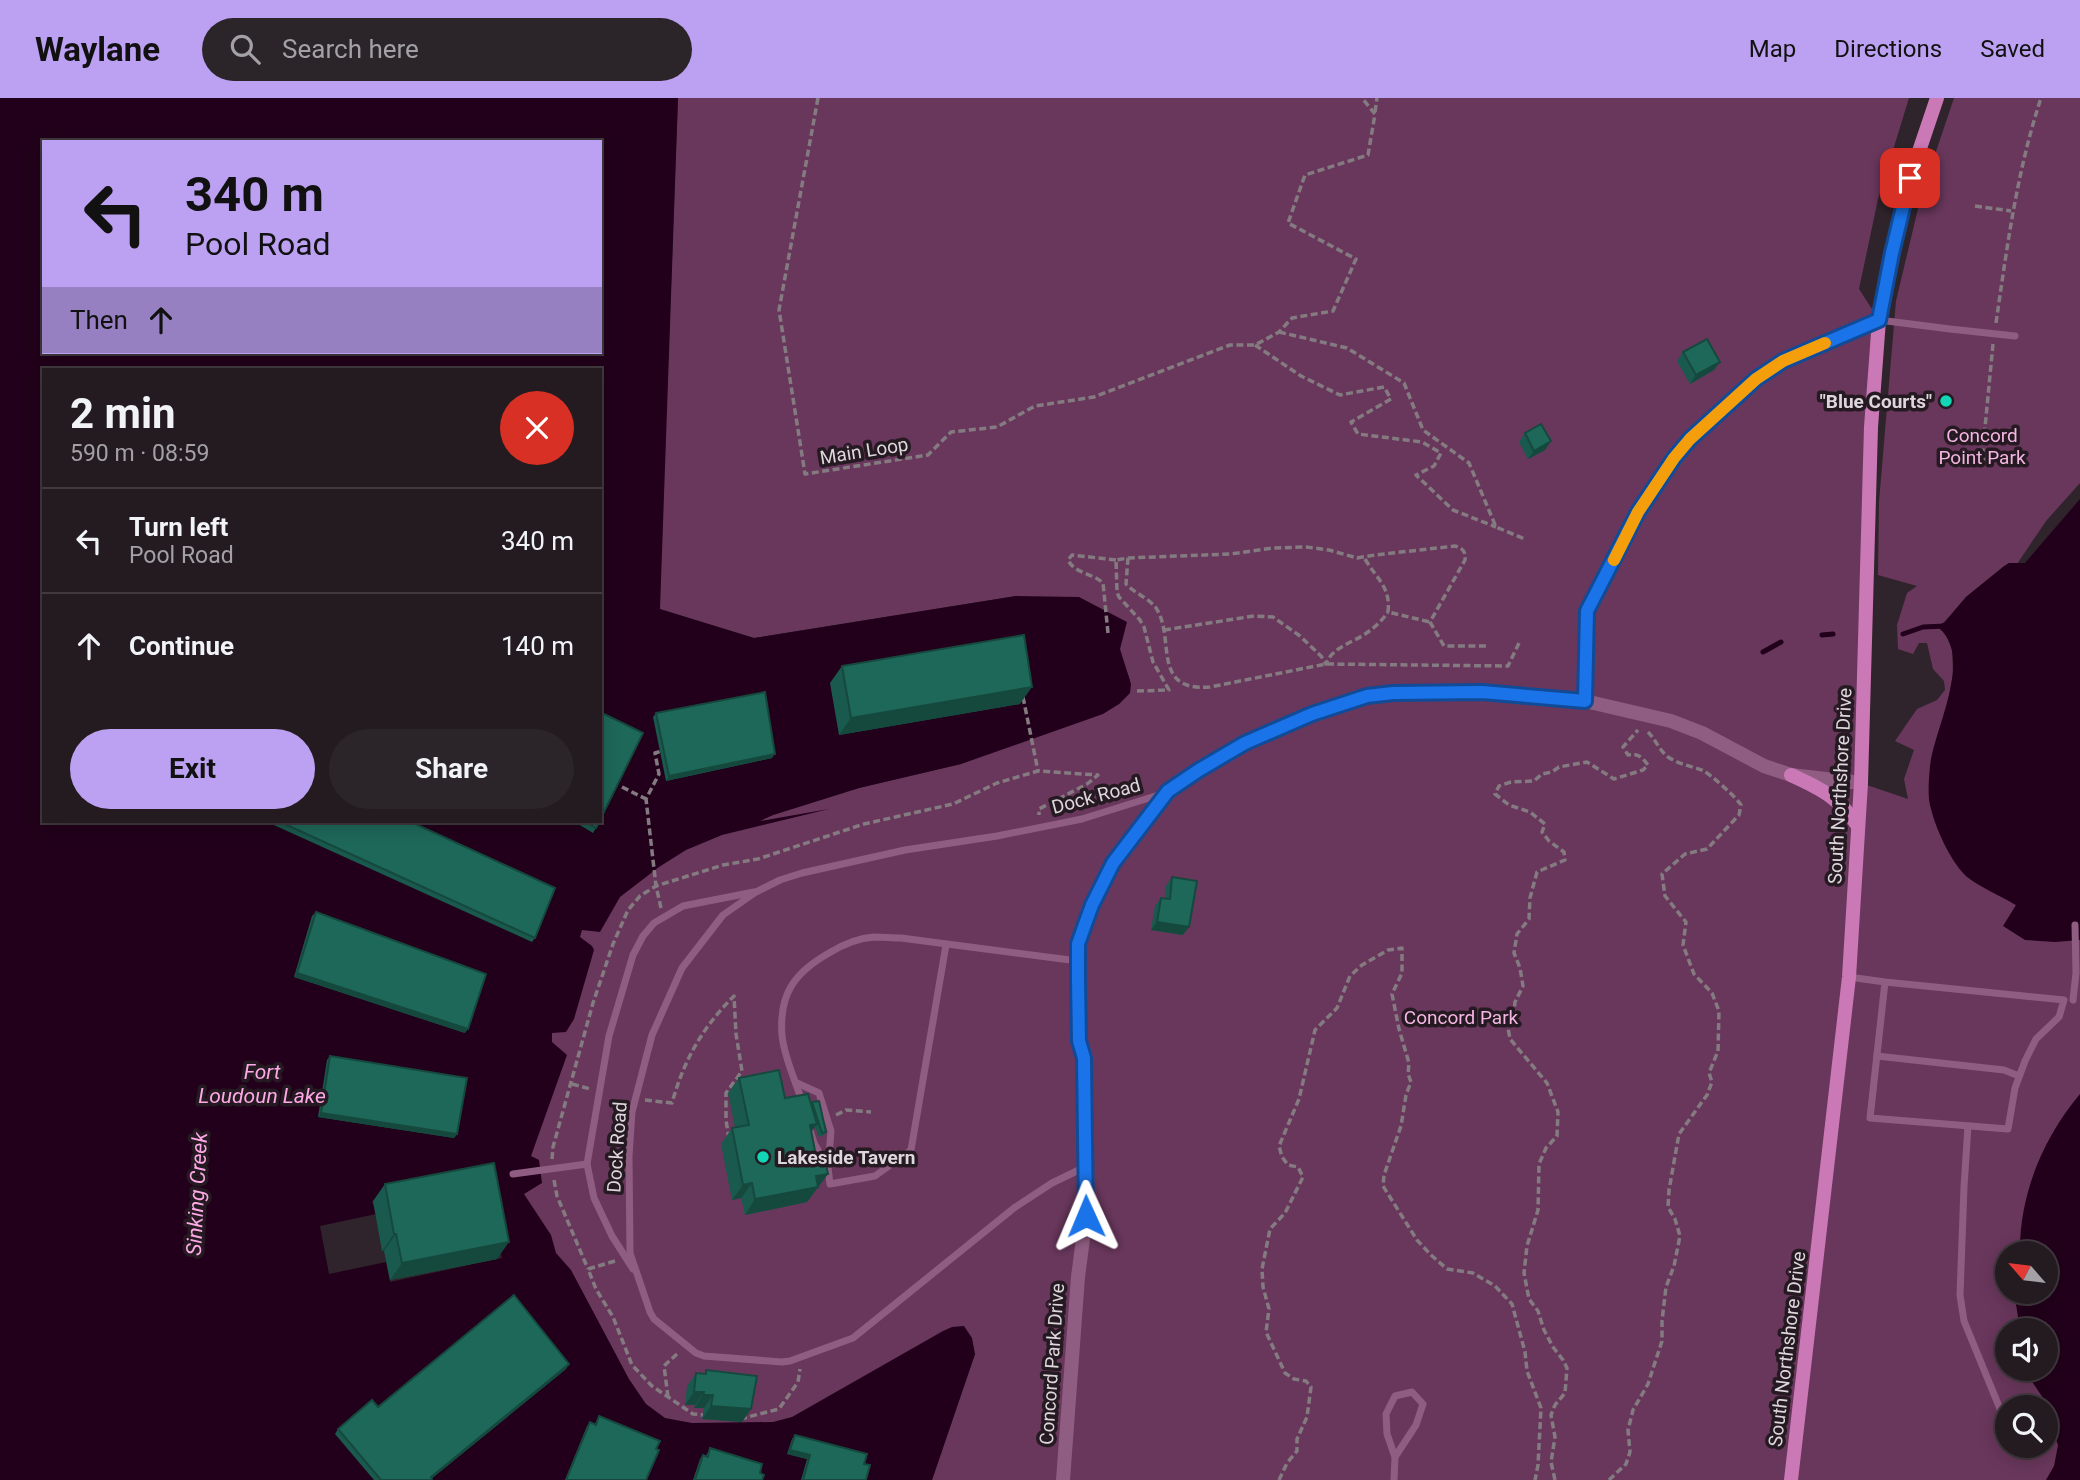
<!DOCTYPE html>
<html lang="en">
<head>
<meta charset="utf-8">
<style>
	:root { --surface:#231b20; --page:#2b2429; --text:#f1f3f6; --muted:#a3a1a5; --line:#40393e; --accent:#bca0f2 }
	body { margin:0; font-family:Roboto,sans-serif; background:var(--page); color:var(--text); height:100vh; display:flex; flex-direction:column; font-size:26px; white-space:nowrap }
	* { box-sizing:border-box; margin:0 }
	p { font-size:23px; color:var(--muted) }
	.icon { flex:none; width:38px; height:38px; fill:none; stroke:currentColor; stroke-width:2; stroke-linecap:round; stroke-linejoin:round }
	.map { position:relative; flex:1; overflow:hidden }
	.sheet { position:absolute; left:42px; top:270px; width:560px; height:455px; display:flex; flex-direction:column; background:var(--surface); border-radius:0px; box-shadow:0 4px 18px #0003,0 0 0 2px var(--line) }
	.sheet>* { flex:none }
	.guide { position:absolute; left:42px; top:42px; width:560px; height:214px; border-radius:0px; box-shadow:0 4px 18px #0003,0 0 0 2px var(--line); background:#bca0f2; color:#111; overflow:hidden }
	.needle { width:46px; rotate:298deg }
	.controls { position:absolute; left:1995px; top:1143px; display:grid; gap:14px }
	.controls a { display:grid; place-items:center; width:63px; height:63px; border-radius:50%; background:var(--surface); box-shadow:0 4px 18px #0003,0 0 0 2px var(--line); font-size:35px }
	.pin { position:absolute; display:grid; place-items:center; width:60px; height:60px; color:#fff; margin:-30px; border-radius:14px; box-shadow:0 4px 10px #0006 }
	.me { position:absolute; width:77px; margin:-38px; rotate:359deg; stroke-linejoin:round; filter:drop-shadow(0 0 5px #0008) }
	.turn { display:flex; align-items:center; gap:24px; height:147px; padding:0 28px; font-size:32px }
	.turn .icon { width:91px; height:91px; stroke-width:2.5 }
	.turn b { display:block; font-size:49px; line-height:60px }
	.then { display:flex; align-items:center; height:66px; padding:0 28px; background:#0003; gap:14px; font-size:26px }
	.round { display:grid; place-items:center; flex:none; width:74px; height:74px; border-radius:37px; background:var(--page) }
	.headline { display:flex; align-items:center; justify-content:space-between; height:119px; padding:0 28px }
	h1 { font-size:42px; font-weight:700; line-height:52px }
	.button { display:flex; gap:14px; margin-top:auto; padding:14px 28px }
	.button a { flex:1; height:80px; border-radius:42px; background:var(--accent); color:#111; font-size:28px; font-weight:700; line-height:80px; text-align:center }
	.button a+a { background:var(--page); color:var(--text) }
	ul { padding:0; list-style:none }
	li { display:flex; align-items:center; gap:21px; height:105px; padding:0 28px; border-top:2px solid var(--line) }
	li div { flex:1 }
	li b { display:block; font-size:26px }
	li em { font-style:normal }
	header { display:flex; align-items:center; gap:42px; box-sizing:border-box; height:98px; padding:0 35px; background:var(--accent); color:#111 }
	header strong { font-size:33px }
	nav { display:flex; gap:38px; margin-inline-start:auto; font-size:24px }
	.search { width:490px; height:63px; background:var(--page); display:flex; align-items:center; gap:18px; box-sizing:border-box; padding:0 24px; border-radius:38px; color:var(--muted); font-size:26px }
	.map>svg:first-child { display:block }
</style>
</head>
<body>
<header>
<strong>Waylane</strong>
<div class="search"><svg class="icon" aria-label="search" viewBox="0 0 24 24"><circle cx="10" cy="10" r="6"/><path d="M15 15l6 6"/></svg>Search here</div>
<nav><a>Map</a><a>Directions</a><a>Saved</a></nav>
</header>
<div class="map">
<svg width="2080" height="1382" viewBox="0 0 2080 1382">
	<rect width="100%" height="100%" fill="#2f242b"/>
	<path fill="#69375c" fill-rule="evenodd" d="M678,0H1909L1878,101L1859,191L1879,222L1861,685L1908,701L1904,681L1914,652L1895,643L1917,611L1937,602L1945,592L1944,583L1933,571L1927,545H1919L1913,556L1898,551L1897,527L1907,495L1917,488L1878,477L1879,404L1896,203L1921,98L1954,0H2080V385L2046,423L2017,466L2009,465L2003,469L1966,499L1939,530L1945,535L1952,551L1953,576L1947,608L1966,778L2026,813L2080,803V1059L2034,1155H2007V1194H2031L2028,1232H2007V1270L2036,1271L2061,1310L2058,1382H932L975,1256L800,1327L682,1334L626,1291L518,1096L555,879L608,778L773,717L859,690L961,666L1119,606C1142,582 1123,578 1120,553C1119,544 1124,532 1126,524L1016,498L754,540L659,511ZM2007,1309H2046V1348H2007Z"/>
	<g fill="#22001b" fill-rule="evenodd">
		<path d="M0,0H678L660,511L754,540L1016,498L1079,499L1127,524L1120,551L1131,586L1130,595L1119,606L1103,616L961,666L859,690L773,717L760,723L829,711L722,737L686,752L659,769L620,799L600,834L582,832L580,839L592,848L594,852L574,921L566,934L552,935V944L567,957L531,1058L539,1062L542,1085L524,1096L551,1137L556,1155L571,1172L629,1281L646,1306L665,1320L692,1325L773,1324L792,1319L943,1233L952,1229L964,1228L972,1240L975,1256L932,1382H0ZM44,44H600V254H44ZM44,271H600V723H44Z"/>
		<path d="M2080,401V842L2055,844L2025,842L2003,828L2016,807C2003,799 1975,787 1965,777C1950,762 1936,731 1931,711C1927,699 1929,680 1930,668C1934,631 1974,560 1939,530L1941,526L1945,524L1966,499L2003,469L2009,465H2025Z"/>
		<path d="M2080,996V1382H2046L2054,1368L2058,1347L2048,1320L2049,1311L2045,1303L2027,1276L2026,1271L2046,1270V1232H2020L2016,1206L2017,1194H2046V1155H2020C2019,1097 2043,1040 2080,996Z"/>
	</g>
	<polygon fill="#2f242b" points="482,1079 502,1160 390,1184 386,1164 329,1176 320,1128 376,1116 372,1103"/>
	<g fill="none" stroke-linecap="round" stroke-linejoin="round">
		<g stroke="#22001b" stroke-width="5">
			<polyline points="1903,536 1923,529 1945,528"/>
			<polyline points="1822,537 1833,536"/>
			<polyline points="1763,554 1781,544"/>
		</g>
		<g stroke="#847b81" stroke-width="3.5" stroke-dasharray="7 3.5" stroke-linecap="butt">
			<polyline points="818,0 779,212 805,376 928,357 951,334 997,329 1035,308 1094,299 1230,247 1255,247 1279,234 1292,220 1333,213 1356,161 1288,125 1305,77 1368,57 1375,16 1362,0"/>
			<polyline points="1375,14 1377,0"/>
			<polyline points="1975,108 2011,113"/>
			<path d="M1996,225C2007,149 2017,73 2041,0"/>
			<polyline points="1279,234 1347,250 1404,285 1423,332 1469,365 1496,429 1525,441"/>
			<polyline points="1993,246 1982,361 2004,364"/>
			<polyline points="1255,247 1301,278 1340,297 1384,289 1391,301 1351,324 1358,336 1422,344 1441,355 1434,368 1416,377 1453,412 1496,429"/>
			<path d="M1128,460L1126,486C1134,495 1149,500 1156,510C1176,539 1150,594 1210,589L1326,566L1508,568L1520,543"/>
			<path d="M1365,461C1376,480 1391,489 1388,514L1430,524"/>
			<path d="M1164,532L1254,518L1273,519L1300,538L1321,558L1326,566C1331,551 1350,545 1362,538C1373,531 1381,524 1388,514"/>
			<path d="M1108,535L1103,485C1093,475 1075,476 1068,462L1072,457L1116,462"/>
			<path d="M1137,593L1169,592L1153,564L1144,529L1140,522L1119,499L1117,494L1116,462L1128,460L1230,456L1273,450L1306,449L1329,452L1357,460L1375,457L1455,448C1463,450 1466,454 1465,462L1430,524L1444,548H1488"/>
			<polyline points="1023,599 1038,673"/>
			<polyline points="622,689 646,701"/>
			<polyline points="661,810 656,788 646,701 659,676 655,655 662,653"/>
			<polyline points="572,986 590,991"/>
			<path d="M645,1002L672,1005C684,962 702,930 734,898L736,936L742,973L726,995V1022L729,1041"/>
			<polyline points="836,1017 846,1012 871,1014"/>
			<polyline points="552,1061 553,1049 593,905 613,846 628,812 640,798 656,788 723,767 758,761 864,726 953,706 997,685 1038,673 1098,677 1087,686 1039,711 1039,717"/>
			<polyline points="554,1082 557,1098 588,1171"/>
			<polyline points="615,1163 588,1171 596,1191 613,1219 632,1267 652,1288 693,1316 705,1317"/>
			<polyline points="668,1299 664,1268 678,1255"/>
			<polyline points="740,1321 779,1311 798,1284 800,1271"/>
			<polyline points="1279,1382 1287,1365 1297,1353 1297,1341 1307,1319 1311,1289 1306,1283 1294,1281 1285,1275 1266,1234 1269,1211 1263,1189 1262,1171 1270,1131 1285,1115 1303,1079 1298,1069 1288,1067 1282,1059 1279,1048 1299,1001 1315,932 1337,910 1350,878 1362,867 1388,852 1402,850 1402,875 1392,896 1399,931 1409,965 1408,976 1411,984 1406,997 1401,1028 1384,1077 1383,1088 1417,1142 1431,1157 1447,1171 1473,1175 1495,1188 1512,1206 1525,1254 1527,1273 1541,1310 1538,1367 1535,1382"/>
			<path d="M1555,1382L1551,1364L1555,1339L1551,1317L1555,1307L1565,1295L1567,1270L1563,1262L1553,1249L1544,1232L1538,1213L1529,1201L1524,1175L1527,1148L1538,1112L1539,1066L1546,1050L1557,1038L1558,1014L1547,985L1510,941L1508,930L1514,914L1515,904L1523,888L1520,870L1514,855L1517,836L1529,821L1530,800L1537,774L1565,762L1564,754L1549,743L1542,734L1545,726L1530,714L1509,707L1495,696L1499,688L1511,684L1534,683L1542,676L1552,674L1559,669L1587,664L1614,681L1643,672L1648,667C1642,659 1638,655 1628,657L1623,649L1638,632"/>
			<path d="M1609,1382L1626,1366L1630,1354L1628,1332L1633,1312L1648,1286L1662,1243V1223L1666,1189L1674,1168L1680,1138L1675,1121L1668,1109L1669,1092L1679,1036L1707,997L1712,984L1709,975L1718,953L1719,913L1712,895L1694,876L1683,847L1686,824L1665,798L1662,776L1685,756L1707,751L1739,717L1741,707C1737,700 1711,677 1704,673C1692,668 1680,667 1668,659C1659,652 1656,642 1648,634"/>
		</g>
		<g stroke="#905d82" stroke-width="7">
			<polyline points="1585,603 1587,513 1638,414 1674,360 1690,341 1756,281 1783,263 1879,222 1950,231 2015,238"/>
			<polyline points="1849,879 1885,884 1870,1020 2008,1031 2015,990 2025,963 2036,941 2059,919 2064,902 1885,884"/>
			<polyline points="2073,902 2076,875 2075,827"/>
			<polyline points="1877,958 2004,972 2019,978"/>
			<polyline points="797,985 819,995 831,1033 828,1070 830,1086 875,1078 911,1052 946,847"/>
			<path d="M802,1004C796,983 784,960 782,937C779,896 794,875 829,855C842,847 858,840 874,839C883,839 892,840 901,840L1078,863"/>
			<polyline points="1968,1028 1964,1089 1960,1197 1964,1223 2005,1323"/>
			<polyline points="809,1029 814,1045 828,1070"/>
			<polyline points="1085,1069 1052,1085 1014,1110 853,1240 790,1263 782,1264 704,1258 696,1255 654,1221 650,1214 630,1155 629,1058 632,1014 652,937 682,870 723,817 756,794 780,782 802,775 905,752 997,738 1082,721 1165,695"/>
			<polyline points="513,1076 587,1066"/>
			<polyline points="633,1171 612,1138 594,1100 587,1066 609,938 633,857 643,838 654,825 683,808 754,794"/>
			<polyline points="1394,1382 1395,1359 1387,1336 1386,1316 1395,1298 1412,1294 1423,1306 1416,1327 1395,1359"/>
		</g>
		<polyline stroke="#905d82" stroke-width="14" points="1063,1382 1078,1179 1086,1118 1084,960 1079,943 1078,846 1092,807 1113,765 1168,693 1199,672 1245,645 1288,626 1337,607 1367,598 1393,595 1482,594 1585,603 1671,623 1702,635 1764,668 1791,677 1861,685"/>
		<g stroke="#cb79b6" stroke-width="14">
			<path d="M1791,677C1822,691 1839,700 1858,728"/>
			<polyline points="1791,1382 1849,879 1861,685 1871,329 1879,222 1892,155 1910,80 1937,0"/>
		</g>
	</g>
	<g fill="#1a594d">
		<polygon points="1683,254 1720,264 1714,272 1690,286 1677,263"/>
		<polygon points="1525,335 1551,343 1545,352 1528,361 1519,344"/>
		<polygon points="842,568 1020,606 839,637 830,585"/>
		<polygon points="656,615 772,660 666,683 653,619"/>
		<polygon points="265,723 409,723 535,840 532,844"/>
		<polygon points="573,723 600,723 593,735"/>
		<polygon points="1172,779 1183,837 1151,832 1155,808 1161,800 1165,801 1166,788"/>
		<polygon points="316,814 465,935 294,879 312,818"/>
		<polygon points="330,958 457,1036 454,1040 318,1019 327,962"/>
		<polygon points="739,980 785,1000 811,1006 812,1004 826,1034 823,1038 819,1039 815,1029 811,1034 816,1058 828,1076 807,1104 745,1117 741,1100 732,1102 721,1046 732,1030 735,1030 728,995"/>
		<polygon points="385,1086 497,1161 390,1182 384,1153 382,1153 373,1103"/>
		<polygon points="566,1271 431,1381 432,1382 374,1382 335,1336 338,1331 378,1309"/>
		<polygon points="706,1272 751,1311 742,1324 702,1321 704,1310 694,1310 695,1307 685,1307 687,1288 696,1275 704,1276"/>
		<polygon points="599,1318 656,1351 646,1382 565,1382 587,1328 590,1324 595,1326"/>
		<polygon points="795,1337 864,1366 866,1382 801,1382 807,1361 787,1356 792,1341"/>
		<polygon points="710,1350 760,1375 762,1382 693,1382 700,1361 703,1357 706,1358"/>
	</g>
	<g fill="#15493e">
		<polygon points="1720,264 1714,272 1690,286 1696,277"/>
		<polygon points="1551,343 1545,352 1528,361 1534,353"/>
		<polygon points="1032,589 1020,606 839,637 851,620"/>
		<polygon points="775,656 772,660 666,683 669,678"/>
		<polygon points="1157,824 1189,829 1183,837 1151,832"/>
		<polygon points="297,875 468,931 465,935 294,879"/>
		<polygon points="321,1015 457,1036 454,1040 318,1019"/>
		<polygon points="817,1026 806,1041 810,1027"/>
		<polygon points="828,1076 807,1104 745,1117 755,1101 816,1078"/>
		<polygon points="752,1085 741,1100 732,1102 743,1087"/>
		<polygon points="394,1136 396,1136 384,1153 382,1153"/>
		<polygon points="509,1144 497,1161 390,1182 402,1165"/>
		<polygon points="569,1266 566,1271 430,1382 431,1379"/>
		<polygon points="694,1294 704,1294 695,1307 685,1307"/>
		<polygon points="703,1297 713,1297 704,1310 694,1310"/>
		<polygon points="711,1308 751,1311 742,1324 702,1321"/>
		<polygon points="790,1352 810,1357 807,1361 787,1356"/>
	</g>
	<g fill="#1e6859" stroke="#15493e" stroke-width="2">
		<polygon points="1707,241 1720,264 1696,277 1683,254"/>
		<polygon points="1541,326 1551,343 1534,353 1525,335"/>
		<polygon points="1024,537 1032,589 851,620 842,568"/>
		<polygon points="765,594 775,656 669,678 656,615"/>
		<polygon points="600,614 643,635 600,722"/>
		<polygon points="278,723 409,723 555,790 535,840"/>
		<polygon points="583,723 600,723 596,730"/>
		<polygon points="1172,779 1197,783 1189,829 1157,824 1161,800 1170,801"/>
		<polygon points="316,814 486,876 468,931 297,875"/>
		<polygon points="330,958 467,980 457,1036 321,1015"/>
		<polygon points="779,972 785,1000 808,996 817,1026 810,1027 816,1058 824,1057 828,1076 816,1078 818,1089 755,1101 752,1085 743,1087 732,1030 749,1027 739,980"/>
		<polygon points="819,1003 826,1034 822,1035 812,1004"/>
		<polygon points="494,1065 509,1144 402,1165 396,1136 394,1136 385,1086"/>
		<polygon points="514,1197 569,1266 431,1379 432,1382 381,1382 338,1331 372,1302 378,1309"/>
		<polygon points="706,1272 757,1278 751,1311 711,1308 713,1297 703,1297 704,1294 694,1294 696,1275 706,1276"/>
		<polygon points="599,1318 660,1343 656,1351 659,1352 646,1382 566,1382 590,1324 596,1327"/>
		<polygon points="795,1337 867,1356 864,1366 870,1367 866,1382 803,1382 810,1357 790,1352"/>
		<polygon points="710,1350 762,1366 760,1375 764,1377 762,1382 695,1382 703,1357 708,1359"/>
	</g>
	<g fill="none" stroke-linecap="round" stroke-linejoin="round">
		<g stroke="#114b97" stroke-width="18">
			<polyline id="route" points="1086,1118 1084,960 1079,943 1078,883 1078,846 1084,829 1092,807 1113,765 1168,693 1199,672 1245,645 1312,616 1367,598 1393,595 1482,594 1585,603 1587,513 1638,414 1674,360 1690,341 1756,281 1783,263 1879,222 1892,155 1910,80"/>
		</g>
		<use href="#route" stroke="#1a73e8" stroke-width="12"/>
		<polyline stroke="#f59e0b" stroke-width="12" points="1614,462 1638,414 1674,360 1690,341 1756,281 1783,263 1825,245"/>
	</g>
	<g fill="#11d5b4" stroke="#251a22" stroke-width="2.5">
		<circle cx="1946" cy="303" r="7"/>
		<circle cx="763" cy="1059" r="7"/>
	</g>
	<g text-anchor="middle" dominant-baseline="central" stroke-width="7" stroke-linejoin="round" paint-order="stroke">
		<g font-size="19" font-weight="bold" fill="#ddd6db" stroke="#251a22" text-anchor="end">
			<text x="1932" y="303">"Blue Courts"</text>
			<text x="777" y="1059" text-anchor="start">Lakeside Tavern</text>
		</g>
		<g font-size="19" fill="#f5b5e2" stroke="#251a22">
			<text x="1982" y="337">Concord<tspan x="1982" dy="22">Point Park</tspan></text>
			<text x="1461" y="919">Concord Park</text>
		</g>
		<g font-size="19" fill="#ddd6db" stroke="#251a22">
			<text transform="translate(864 353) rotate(-9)">Main Loop</text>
			<text transform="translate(1840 688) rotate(-87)">South Northshore Drive</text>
			<text transform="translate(1096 698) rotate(-15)">Dock Road</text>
			<text transform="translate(617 1049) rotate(-86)">Dock Road</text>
			<text transform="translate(1787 1251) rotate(-83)">South Northshore Drive</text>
			<text transform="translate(1052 1266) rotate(-86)">Concord Park Drive</text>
		</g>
		<g font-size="21" font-style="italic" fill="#fea9e6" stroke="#251a22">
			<text x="262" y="974">Fort<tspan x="262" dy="24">Loudoun Lake</tspan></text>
			<text transform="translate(197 1096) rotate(-87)">Sinking Creek</text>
		</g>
	</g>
</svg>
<div class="controls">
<a><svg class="needle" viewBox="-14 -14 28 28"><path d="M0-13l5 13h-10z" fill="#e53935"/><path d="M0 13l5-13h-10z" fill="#a3a1a5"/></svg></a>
<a><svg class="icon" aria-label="sound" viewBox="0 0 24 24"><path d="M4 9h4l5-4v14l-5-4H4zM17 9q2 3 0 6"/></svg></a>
<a><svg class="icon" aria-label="search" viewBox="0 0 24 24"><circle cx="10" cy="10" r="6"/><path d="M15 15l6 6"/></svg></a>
</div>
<div class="pin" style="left:1910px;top:80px;background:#d93025"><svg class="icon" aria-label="arrive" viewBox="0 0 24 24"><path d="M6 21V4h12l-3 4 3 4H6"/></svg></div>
<svg class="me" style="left:1086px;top:1118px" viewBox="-20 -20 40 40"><path d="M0-17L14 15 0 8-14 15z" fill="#1a73e8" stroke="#fff" stroke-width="4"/></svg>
<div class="guide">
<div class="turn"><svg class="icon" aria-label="left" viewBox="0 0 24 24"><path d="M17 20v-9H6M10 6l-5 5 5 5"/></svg><div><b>340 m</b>Pool Road</div></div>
<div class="then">Then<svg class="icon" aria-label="ahead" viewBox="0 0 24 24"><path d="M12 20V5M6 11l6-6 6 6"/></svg></div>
</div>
<section class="sheet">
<div class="headline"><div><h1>2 min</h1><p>590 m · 08:59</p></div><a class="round" style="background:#d93025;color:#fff"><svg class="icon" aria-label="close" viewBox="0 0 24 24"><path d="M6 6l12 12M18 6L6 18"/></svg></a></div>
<ul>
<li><svg class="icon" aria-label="left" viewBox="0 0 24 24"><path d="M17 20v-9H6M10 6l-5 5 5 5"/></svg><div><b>Turn left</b><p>Pool Road</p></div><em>340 m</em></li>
<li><svg class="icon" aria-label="ahead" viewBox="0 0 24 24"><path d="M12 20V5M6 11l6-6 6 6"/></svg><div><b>Continue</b></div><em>140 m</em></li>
</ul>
<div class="button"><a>Exit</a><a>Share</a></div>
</section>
</div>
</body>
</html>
